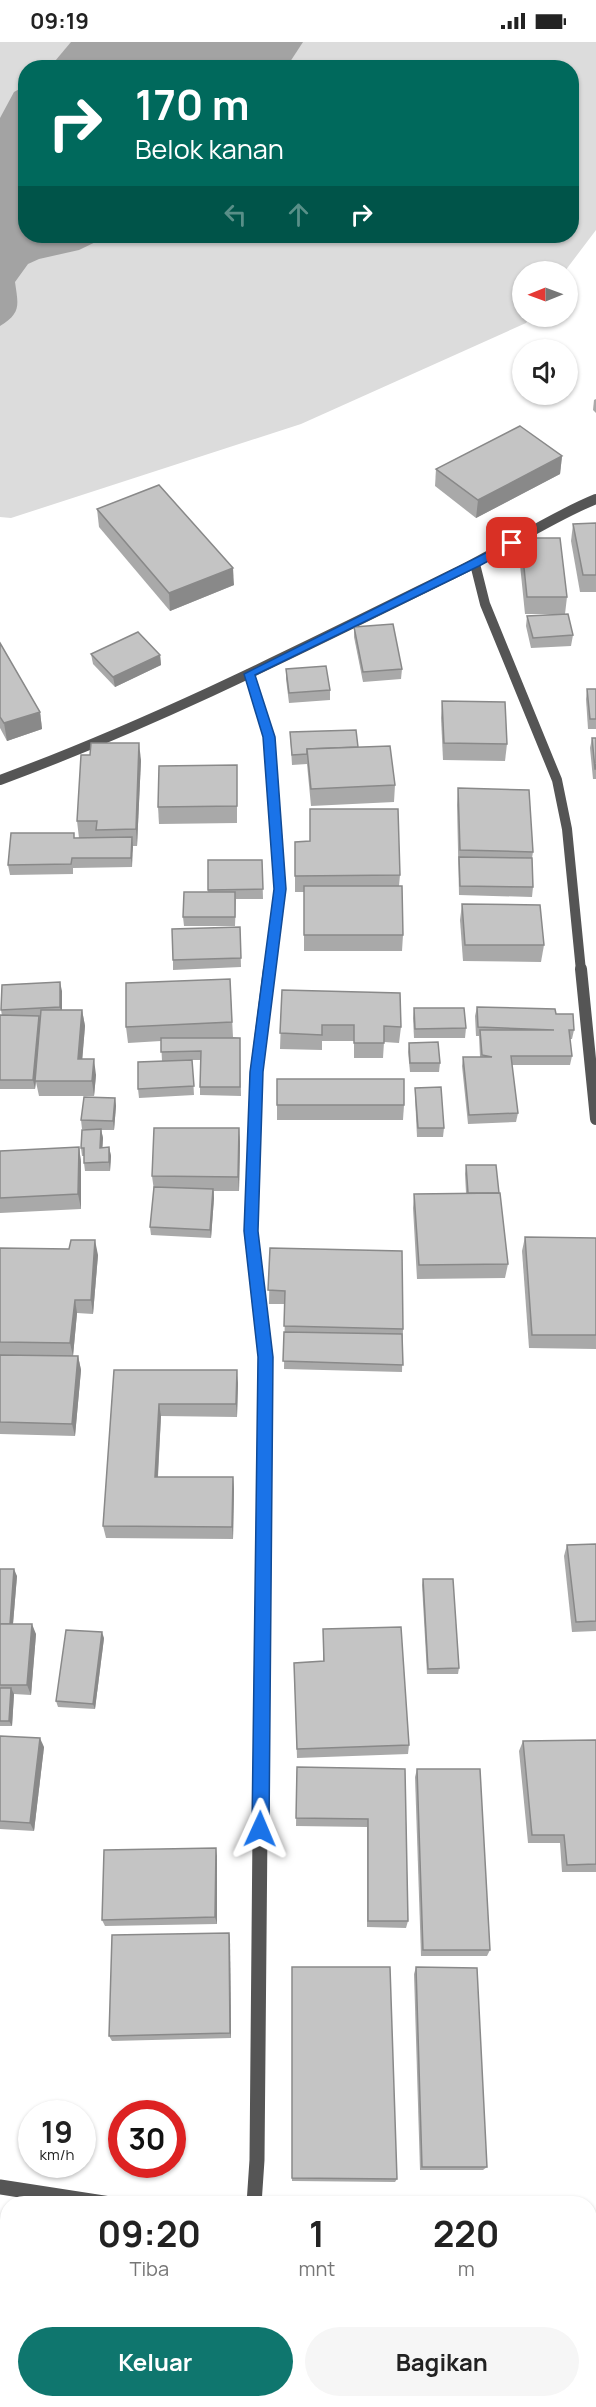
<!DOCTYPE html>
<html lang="id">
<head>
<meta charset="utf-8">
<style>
	:root { --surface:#fff; --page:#f6f6f6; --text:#222; --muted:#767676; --accent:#0f766e }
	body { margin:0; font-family:Manrope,sans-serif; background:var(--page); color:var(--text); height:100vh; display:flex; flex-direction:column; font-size:22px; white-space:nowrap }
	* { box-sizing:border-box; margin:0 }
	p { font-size:20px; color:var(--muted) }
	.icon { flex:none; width:33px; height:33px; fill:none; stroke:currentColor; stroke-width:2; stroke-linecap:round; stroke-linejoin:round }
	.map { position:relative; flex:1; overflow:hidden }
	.details { position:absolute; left:0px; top:2154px; width:597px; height:212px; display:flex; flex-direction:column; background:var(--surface); border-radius:24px 24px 0 0; box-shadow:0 2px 4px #0004 }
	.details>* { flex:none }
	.top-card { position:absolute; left:18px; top:18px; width:561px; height:183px; border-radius:24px; box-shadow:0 2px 4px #0004; background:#00695c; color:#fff; overflow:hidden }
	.needle { width:39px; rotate:269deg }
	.buttons { position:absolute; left:512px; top:219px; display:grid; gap:12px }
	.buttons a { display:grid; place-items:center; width:66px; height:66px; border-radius:50%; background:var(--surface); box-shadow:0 2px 4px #0004; font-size:30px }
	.speed { position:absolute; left:18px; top:2058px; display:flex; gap:12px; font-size:30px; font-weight:700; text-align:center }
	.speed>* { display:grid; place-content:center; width:78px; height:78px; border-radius:50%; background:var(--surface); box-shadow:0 2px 4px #0004; line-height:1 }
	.speed small { font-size:15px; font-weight:400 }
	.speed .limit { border:9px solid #d22; background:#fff; color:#111 }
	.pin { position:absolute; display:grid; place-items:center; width:51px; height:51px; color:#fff; margin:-26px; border-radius:12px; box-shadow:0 3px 9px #0006 }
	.me { position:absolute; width:66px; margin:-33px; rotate:1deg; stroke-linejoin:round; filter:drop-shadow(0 0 4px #0008) }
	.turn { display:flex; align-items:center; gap:21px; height:126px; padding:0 18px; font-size:27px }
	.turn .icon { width:78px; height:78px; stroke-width:2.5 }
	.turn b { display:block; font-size:42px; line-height:51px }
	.lanes { display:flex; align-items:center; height:57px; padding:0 18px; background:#0003; justify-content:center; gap:30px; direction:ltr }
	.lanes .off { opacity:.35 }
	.eta { display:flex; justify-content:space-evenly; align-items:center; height:102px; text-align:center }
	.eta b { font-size:36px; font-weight:700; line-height:42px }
	.primary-button { display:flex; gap:12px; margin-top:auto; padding:12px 18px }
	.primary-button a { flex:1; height:69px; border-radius:36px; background:var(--accent); color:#fff; font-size:24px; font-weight:700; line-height:69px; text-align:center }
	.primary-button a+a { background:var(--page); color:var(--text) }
	.status { display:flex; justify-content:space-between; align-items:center; height:42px; padding:0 30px; background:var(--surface); direction:ltr }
	.status svg { height:16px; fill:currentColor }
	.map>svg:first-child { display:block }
</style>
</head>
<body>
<div class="status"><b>09:19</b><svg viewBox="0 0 49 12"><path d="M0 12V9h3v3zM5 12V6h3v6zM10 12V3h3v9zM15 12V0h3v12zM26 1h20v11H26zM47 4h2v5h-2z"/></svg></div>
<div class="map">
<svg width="596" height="2365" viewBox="0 0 596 2365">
	<rect width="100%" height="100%" fill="#fff"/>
	<path fill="#dcdcdc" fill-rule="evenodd" d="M0,0H596V188L565,229L522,230V274L530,275L526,281L301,382L11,476L0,475ZM26,26H572V194H26Z"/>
	<g fill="#a3a3a3">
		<polygon points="71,0 303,0 288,23 278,25 50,25"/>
		<path d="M25,44L26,194H108L79,208L39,217L28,222L15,240C18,262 22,271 0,284V76L14,50Z"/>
	</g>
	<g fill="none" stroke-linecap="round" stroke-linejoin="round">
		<g stroke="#555" stroke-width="10">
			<polyline points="475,522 485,562 557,738 567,787 581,929"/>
			<polyline points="249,632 269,695 280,847 269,929"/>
			<path d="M0,738C157,680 305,605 455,531C503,508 547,477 596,457"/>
		</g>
		<g stroke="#555" stroke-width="12">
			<polyline points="581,927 596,1077"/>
			<polyline points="262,1569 265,1315 251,1189 256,1030 269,927"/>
		</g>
		<g stroke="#555" stroke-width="15">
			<polyline points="0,2145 110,2162"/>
			<polyline points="254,2162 257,2118 262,1567"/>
		</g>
	</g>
	<g fill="#a9a9a9">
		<polygon points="596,357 596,371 593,368 594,358"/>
		<polygon points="562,414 560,432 476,476 435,444 436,427"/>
		<polygon points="97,467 234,543 170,569 99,485"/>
		<polygon points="596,481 596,550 580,550 571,499 573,482"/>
		<polygon points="521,496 567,555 565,572 573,593 571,604 531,606 526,584 527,574 558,572 525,572 519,513"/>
		<polygon points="354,585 402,627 401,637 363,640 354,595"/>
		<polygon points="0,601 40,670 42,687 7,699 0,686"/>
		<polygon points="91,612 160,613 161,623 115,645 93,622"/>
		<polygon points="286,627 330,648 330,658 289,661 286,637"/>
		<polygon points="587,647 596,647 596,687 588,687 586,657"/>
		<polygon points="442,659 507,702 505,719 443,718 441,676"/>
		<polygon points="290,690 358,705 395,743 394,760 311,764 307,722 292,723"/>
		<polygon points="592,696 596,696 596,737 593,737 590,706"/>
		<polygon points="141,718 137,804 132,804 132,825 73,826 73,832 10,833 8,823 75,796 79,796 77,779"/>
		<polygon points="237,723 237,781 159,782 158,765"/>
		<polygon points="458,746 533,810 532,816 533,845 532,855 459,853 457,763"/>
		<polygon points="310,799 400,833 399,844 403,893 402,909 304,909 304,850 295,850 295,800"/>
		<polygon points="208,818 262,818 263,857 236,857 235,884 184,884 183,875 208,850"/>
		<polygon points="462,862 544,903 541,920 463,919 460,878"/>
		<polygon points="240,885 241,925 173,928 173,918"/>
		<polygon points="230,937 233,995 240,996 241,1054 200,1053 200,1045 201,1018 192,1018 194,1053 139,1056 138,1047 162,1019 161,999 128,1001 126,985"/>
		<polygon points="282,948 401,985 399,1001 384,1000 383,1016 354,1016 354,999 322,999 322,1008 280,1007"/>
		<polygon points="62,949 62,968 82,968 85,984 82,1017 96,1033 94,1054 39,1054 36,1040 35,1047 0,1047 0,973 2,974 1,968"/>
		<polygon points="477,965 556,972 574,988 572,997 570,997 572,1014 570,1023 512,1023 518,1071 516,1080 468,1082 462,1024 463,1015 480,1015 479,994 476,994 475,974"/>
		<polygon points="414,966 466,986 465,996 414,996 413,976"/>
		<polygon points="409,1001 440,1021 439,1030 410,1030 408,1010"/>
		<polygon points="277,1037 404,1063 403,1078 277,1078"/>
		<polygon points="415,1046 444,1086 443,1095 417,1095 415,1055"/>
		<polygon points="115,1056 116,1064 114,1088 101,1088 103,1096 102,1106 109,1105 111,1114 110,1129 85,1129 84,1121 84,1114 82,1114 81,1106 95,1087 82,1087 81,1078"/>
		<polygon points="239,1086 240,1101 239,1149 214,1149 214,1156 211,1196 151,1193 150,1185 154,1149 152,1134"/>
		<polygon points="79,1105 81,1120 81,1167 0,1171 0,1109"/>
		<polygon points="466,1123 499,1151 508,1222 505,1236 417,1237 413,1166 414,1152 466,1151 465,1132"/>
		<polygon points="525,1195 596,1196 596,1307 529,1306 522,1209"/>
		<polygon points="0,1206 98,1213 93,1272 77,1271 73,1314 78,1314 81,1328 75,1394 0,1392"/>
		<polygon points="270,1206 403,1287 402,1330 284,1327 285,1262 269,1262"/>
		<polygon points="114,1328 238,1341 237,1375 161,1374 158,1435 233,1435 234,1447 233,1497 106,1496 103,1484"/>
		<polygon points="596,1502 596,1589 572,1590 564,1514 567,1503"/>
		<polygon points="0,1527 17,1534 13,1582 36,1592 31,1653 14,1652 12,1684 0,1684"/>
		<polygon points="423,1537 459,1626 458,1632 427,1632 422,1543"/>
		<polygon points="323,1587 409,1703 408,1712 297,1716 294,1621 323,1619"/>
		<polygon points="104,1596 95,1667 58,1665 56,1659"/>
		<polygon points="0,1694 44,1705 34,1789 0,1787"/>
		<polygon points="596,1698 596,1830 562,1830 560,1801 528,1801 519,1709 523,1699"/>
		<polygon points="297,1725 405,1727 408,1879 406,1886 367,1885 367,1785 296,1784"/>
		<polygon points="417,1727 490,1908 487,1914 421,1914 415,1735"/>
		<polygon points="217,1814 217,1882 105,1884 102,1878"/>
		<polygon points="229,1891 230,1898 231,1996 112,1999 109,1994"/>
		<polygon points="292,1925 397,2137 395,2140 292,2139"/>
		<polygon points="416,1925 487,2125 483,2128 420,2128 414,1932"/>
		<polygon points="590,2345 596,2345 596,2365 576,2365 576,2358 590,2358"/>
	</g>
	<g fill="#898989">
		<polygon points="562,414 560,432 476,476 478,458"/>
		<polygon points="233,526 234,543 170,569 169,551"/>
		<polygon points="160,613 161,623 115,645 113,635"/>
		<polygon points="40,670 42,687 7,699 4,681"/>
		<polygon points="139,701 141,718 137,804 136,787"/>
		<polygon points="132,795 133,805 132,825 131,816"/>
		<polygon points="60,940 62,949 62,975 60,965"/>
		<polygon points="82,968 85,984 81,1033 78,1017"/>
		<polygon points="39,974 41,983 35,1047 33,1038"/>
		<polygon points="94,1017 96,1033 94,1054 92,1039"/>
		<polygon points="115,1056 116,1064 114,1088 113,1079"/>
		<polygon points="239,1086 240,1101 239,1149 238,1135"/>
		<polygon points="101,1087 103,1096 102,1114 100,1106"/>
		<polygon points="79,1105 81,1120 81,1167 78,1152"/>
		<polygon points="109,1105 111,1114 110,1129 109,1120"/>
		<polygon points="213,1147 214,1156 211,1196 210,1188"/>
		<polygon points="95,1198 98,1213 93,1272 91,1258"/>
		<polygon points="75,1258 77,1271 73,1314 70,1301"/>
		<polygon points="78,1314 81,1328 75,1394 72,1382"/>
		<polygon points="237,1328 238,1341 237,1375 236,1362"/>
		<polygon points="159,1362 161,1374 157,1447 155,1435"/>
		<polygon points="233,1435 234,1447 233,1497 232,1485"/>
		<polygon points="14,1527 17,1534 12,1593 9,1587"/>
		<polygon points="32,1582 36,1592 31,1653 27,1643"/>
		<polygon points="102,1590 104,1596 95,1667 93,1662"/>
		<polygon points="11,1646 14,1652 12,1684 9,1679"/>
		<polygon points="40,1696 44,1705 34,1789 30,1781"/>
		<polygon points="216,1806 217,1814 217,1882 215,1875"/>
		<polygon points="229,1891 230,1898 231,1996 230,1991"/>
	</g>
	<g fill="#c4c4c4" stroke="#898989" stroke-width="1.5">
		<polygon points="520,384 562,414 478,458 436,427"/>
		<polygon points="159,443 233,526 169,551 97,467"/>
		<polygon points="596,481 596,533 583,533 573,482"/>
		<polygon points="521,496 560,496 567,555 527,555"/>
		<polygon points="568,572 573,593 533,596 527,574"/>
		<polygon points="393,582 402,627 363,630 354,585"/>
		<polygon points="138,590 160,613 113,635 91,612"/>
		<polygon points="0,601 40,670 4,681 0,675"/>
		<polygon points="326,624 330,648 289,651 286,627"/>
		<polygon points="587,647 596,647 596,677 590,677"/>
		<polygon points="442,659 505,660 507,702 444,701"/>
		<polygon points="356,688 358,705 307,707 307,712 292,713 290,690"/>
		<polygon points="592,696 596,696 596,727 595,727"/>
		<polygon points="91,701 139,701 136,787 96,788 97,779 77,779 81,713 90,713"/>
		<polygon points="390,704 395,743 311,747 307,707"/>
		<polygon points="237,723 237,764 158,765 159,724"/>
		<polygon points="458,746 529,748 533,810 460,808"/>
		<polygon points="310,767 398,767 400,833 295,834 295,800 310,799"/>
		<polygon points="11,791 74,791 74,796 132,795 131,816 72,816 71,822 8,823"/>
		<polygon points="459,815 532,816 533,845 460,844"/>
		<polygon points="208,818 262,818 263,847 208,848"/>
		<polygon points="304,844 402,844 403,893 304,893"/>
		<polygon points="184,850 235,850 235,875 183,875"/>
		<polygon points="462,862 540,863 544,903 465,903"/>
		<polygon points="240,885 241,916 173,918 172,887"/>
		<polygon points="230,937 232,980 126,985 126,941"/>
		<polygon points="60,940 60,965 1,968 2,943"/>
		<polygon points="282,948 400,951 401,985 384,984 384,1001 354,1001 354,983 322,983 322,993 280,991"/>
		<polygon points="477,965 555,967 556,972 573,972 574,988 569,988 572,1014 511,1014 518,1071 469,1073 463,1015 492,1015 482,1013 480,988 554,988 478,985"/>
		<polygon points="414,966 464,966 466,986 415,987"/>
		<polygon points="41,968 82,968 78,1017 94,1017 92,1039 35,1039"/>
		<polygon points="0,973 39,974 33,1038 0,1038"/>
		<polygon points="161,996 240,996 240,1045 200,1045 201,1009 161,1010"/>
		<polygon points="438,1000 440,1021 410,1021 409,1001"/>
		<polygon points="192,1018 194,1044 138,1047 138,1020"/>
		<rect x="277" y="1037" width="127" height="26"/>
		<polygon points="441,1045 444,1086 418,1086 415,1046"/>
		<polygon points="84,1055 115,1056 113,1079 81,1078"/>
		<polygon points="154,1086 239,1086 238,1135 152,1134"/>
		<polygon points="101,1087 100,1106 109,1105 109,1120 84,1121 84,1106 81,1106 82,1088"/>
		<polygon points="79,1105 78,1152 0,1156 0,1109"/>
		<polygon points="466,1123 496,1123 499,1151 468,1151"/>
		<polygon points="154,1145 213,1147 210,1188 150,1185"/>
		<polygon points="500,1151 508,1222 419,1223 414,1152"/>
		<polygon points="525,1195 596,1196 596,1293 532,1293"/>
		<polygon points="71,1198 95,1198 91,1258 75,1258 70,1301 0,1300 0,1206 69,1207"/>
		<polygon points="270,1206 402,1209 403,1287 284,1284 285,1249 268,1248"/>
		<polygon points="284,1290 402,1292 403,1323 283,1319"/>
		<polygon points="0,1313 78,1314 72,1382 0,1380"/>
		<polygon points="114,1328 237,1328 236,1362 159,1362 155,1435 233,1435 232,1485 103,1484"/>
		<polygon points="596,1502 596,1579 576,1580 567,1503"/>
		<polygon points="0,1527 14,1527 10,1582 0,1582"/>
		<polygon points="423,1537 453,1537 459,1626 428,1627"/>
		<polygon points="0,1582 32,1582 27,1643 0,1643"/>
		<polygon points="401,1585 409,1703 297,1707 294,1621 324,1619 323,1587"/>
		<polygon points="66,1588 102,1590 93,1662 56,1659"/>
		<polygon points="0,1646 11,1646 9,1679 0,1679"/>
		<polygon points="0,1694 40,1696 30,1781 0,1779"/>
		<polygon points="596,1698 596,1822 567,1823 564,1793 532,1793 523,1699"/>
		<polygon points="297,1725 405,1727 408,1879 368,1879 368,1777 296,1776"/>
		<polygon points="417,1727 480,1727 490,1908 423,1908"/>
		<polygon points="216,1806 215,1875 102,1878 104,1808"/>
		<polygon points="229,1891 230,1991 109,1994 112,1893"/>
		<polygon points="292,1925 390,1925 397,2137 292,2136"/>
		<polygon points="416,1925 477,1926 487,2125 422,2125"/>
		<rect x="0" y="2189" width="8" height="114"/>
		<polygon points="590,2345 596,2346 596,2365 581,2365 581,2358 590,2358"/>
	</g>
	<polygon fill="#1a73e8" stroke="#114b97" stroke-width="1.5" points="512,498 516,499 516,504 479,524 255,633 275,695 286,847 263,1030 258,1189 273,1315 269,1787 266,1793 260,1796 255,1793 252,1787 258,1315 244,1189 250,1030 274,847 263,695 244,632"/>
</svg>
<div class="buttons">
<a><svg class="needle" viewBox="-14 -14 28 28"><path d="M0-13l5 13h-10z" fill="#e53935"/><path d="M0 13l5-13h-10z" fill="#767676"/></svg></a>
<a><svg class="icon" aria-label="sound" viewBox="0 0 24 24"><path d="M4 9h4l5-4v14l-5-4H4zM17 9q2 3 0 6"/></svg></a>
</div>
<div class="speed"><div>19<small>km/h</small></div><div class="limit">30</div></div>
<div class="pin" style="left:512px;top:501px;background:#d93025"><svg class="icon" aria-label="arrive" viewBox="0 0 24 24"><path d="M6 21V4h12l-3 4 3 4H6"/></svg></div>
<svg class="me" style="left:260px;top:1787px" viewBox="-20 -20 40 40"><path d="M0-17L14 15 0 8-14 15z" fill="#1a73e8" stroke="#fff" stroke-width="4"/></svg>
<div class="top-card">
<div class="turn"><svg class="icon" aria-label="right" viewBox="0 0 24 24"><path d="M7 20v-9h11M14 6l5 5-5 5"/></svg><div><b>170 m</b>Belok kanan</div></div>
<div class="lanes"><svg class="icon off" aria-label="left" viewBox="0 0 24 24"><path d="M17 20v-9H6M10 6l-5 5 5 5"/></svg><svg class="icon off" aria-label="ahead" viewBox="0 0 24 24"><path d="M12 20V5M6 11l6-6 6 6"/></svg><svg class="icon" aria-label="right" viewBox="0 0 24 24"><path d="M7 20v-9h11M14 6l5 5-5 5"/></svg></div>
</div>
<section class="details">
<div class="eta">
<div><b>09:20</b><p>Tiba</p></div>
<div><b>1</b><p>mnt</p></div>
<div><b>220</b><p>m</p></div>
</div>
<div class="primary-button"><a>Keluar</a><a>Bagikan</a></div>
</section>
</div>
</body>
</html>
